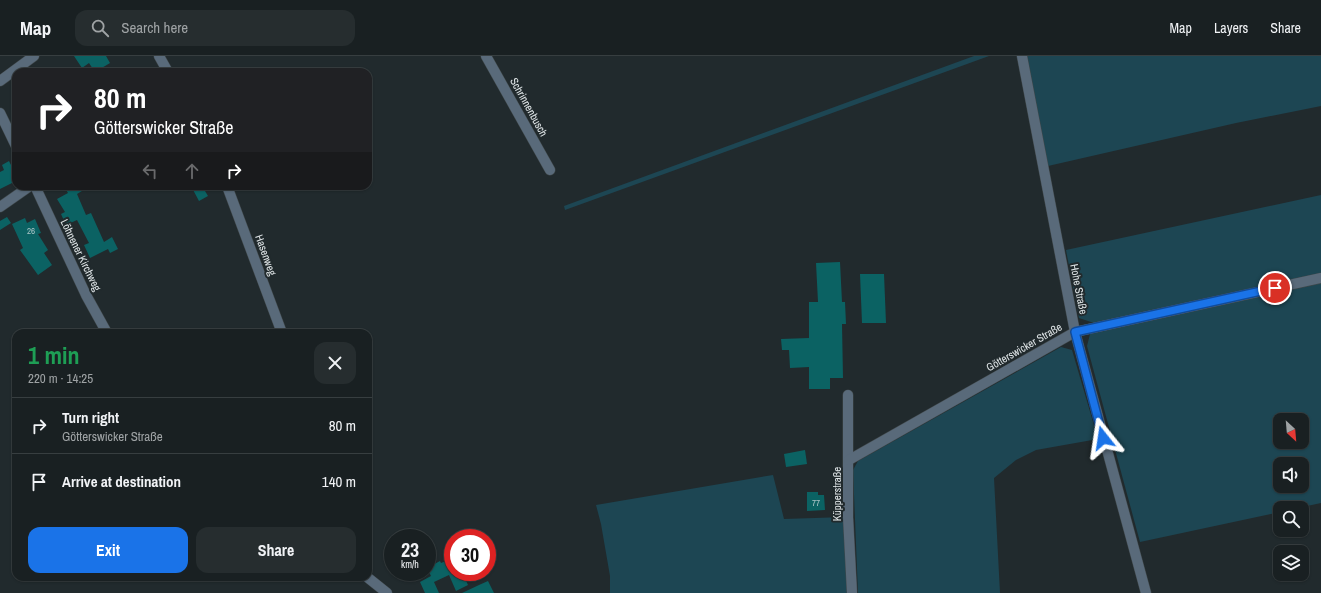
<!DOCTYPE html>
<html lang="en">
<head>
<meta charset="utf-8">
<style>
	:root { --surface:#192022; --page:#262d2f; --text:#f1f3f6; --muted:#9fa3a5; --line:#373e40; --accent:#1a73e8 }
	body { margin:0; font-family:"Archivo Narrow",sans-serif; background:var(--page); color:var(--text); height:100vh; display:flex; flex-direction:column; font-size:15px; white-space:nowrap }
	* { box-sizing:border-box; margin:0 }
	p { font-size:13px; color:var(--muted) }
	.icon { flex:none; width:22px; height:22px; fill:none; stroke:currentColor; stroke-width:2; stroke-linecap:round; stroke-linejoin:round }
	.map { position:relative; flex:1; overflow:hidden }
	.panel { position:absolute; left:12px; top:273px; width:360px; height:252px; display:flex; flex-direction:column; background:var(--surface); border-radius:12px; box-shadow:0 1px 3px #0004,0 0 0 1px var(--line) }
	.panel>* { flex:none }
	.guide { position:absolute; left:12px; top:12px; width:360px; height:122px; border-radius:12px; box-shadow:0 1px 3px #0004,0 0 0 1px var(--line); background:#202124; color:#fff; overflow:hidden }
	.needle { width:26px; rotate:154deg }
	.buttons { position:absolute; left:1273px; top:357px; display:grid; gap:8px }
	.buttons a { display:grid; place-items:center; width:36px; height:36px; border-radius:8px; background:var(--surface); box-shadow:0 1px 3px #0004,0 0 0 1px var(--line); font-size:20px }
	.speed { position:absolute; left:384px; top:473px; display:flex; gap:8px; font-size:20px; font-weight:700; text-align:center }
	.speed>* { display:grid; place-content:center; width:52px; height:52px; border-radius:50%; background:var(--surface); box-shadow:0 1px 3px #0004,0 0 0 1px var(--line); line-height:1 }
	.speed small { font-size:10px; font-weight:400 }
	.speed .limit { border:6px solid #d22; background:#fff; color:#111 }
	.pin { position:absolute; display:grid; place-items:center; width:34px; height:34px; color:#fff; margin:-17px; border:2px solid #fff; border-radius:50%; box-shadow:0 1px 4px #0007 }
	.me { position:absolute; width:44px; margin:-22px; rotate:345deg; stroke-linejoin:round; filter:drop-shadow(0 0 3px #0008) }
	.turn { display:flex; align-items:center; gap:14px; height:84px; padding:0 16px; font-size:18px }
	.turn .icon { width:52px; height:52px; stroke-width:2.5 }
	.turn b { display:block; font-size:28px; line-height:34px }
	.lanes { display:flex; align-items:center; height:38px; padding:0 16px; background:#0003; justify-content:center; gap:20px; direction:ltr }
	.lanes .off { opacity:.35 }
	.round { display:grid; place-items:center; flex:none; width:42px; height:42px; border-radius:12px; background:var(--page) }
	.overview { display:flex; align-items:center; justify-content:space-between; height:68px; padding:0 16px }
	h1 { font-size:24px; font-weight:800; line-height:30px; color:#1e9e55 }
	.primary-button { display:flex; gap:8px; margin-top:auto; padding:8px 16px }
	.primary-button a { flex:1; height:46px; border-radius:12px; background:var(--accent); color:#fff; font-size:16px; font-weight:800; line-height:46px; text-align:center }
	.primary-button a+a { background:var(--page); color:var(--text) }
	ul { padding:0; list-style:none }
	li { display:flex; align-items:center; gap:12px; height:56px; padding:0 16px; border-top:1px solid var(--line) }
	li div { flex:1 }
	li b { display:block; font-size:15px }
	li em { font-style:normal }
	header { display:flex; align-items:center; gap:24px; box-sizing:border-box; height:56px; padding:0 20px; background:var(--surface); border-bottom:1px solid var(--line) }
	header strong { font-size:19px }
	nav { display:flex; gap:22px; margin-inline-start:auto; font-size:14px }
	.search { width:280px; height:36px; background:var(--page); display:flex; align-items:center; gap:10px; box-sizing:border-box; padding:0 14px; border-radius:12px; color:var(--muted); font-size:15px }
	.map>svg:first-child { display:block }
	.green { fill:#1d4653; fill-rule:evenodd }
	.building { fill:#0b6263 }
	.lines { fill:none; stroke-linecap:round; stroke-linejoin:round }
	.minor-casing { stroke:#40484b; stroke-width:11 }
	.minor { stroke:#596a7a; stroke-width:10 }
	.route-casing { stroke:#114b97; stroke-width:10 }
	.route { stroke:#1a73e8; stroke-width:7 }
	.labels { text-anchor:middle; stroke-width:4; stroke-linejoin:round; paint-order:stroke }
	.number-label { font-size:9px; fill:#abc5c7 }
	.street-label { font-size:11px; fill:#e0e6e8; stroke:#212a2d }
</style>
</head>
<body>
<header>
<strong>Map</strong>
<div class="search"><svg class="icon" aria-label="search" viewBox="0 0 24 24"><circle cx="10" cy="10" r="6"/><path d="M15 15l6 6"/></svg>Search here</div>
<nav><a>Map</a><a>Layers</a><a>Share</a></nav>
</header>
<div class="map">
<svg width="1321" height="537" viewBox="0 0 1321 537">
	<rect width="100%" height="100%" fill="#212a2d"/>
	<!-- green -->
	<g class="green">
		<path d="M974,0h15l-424,154 -1,-4z"/>
		<path d="M1027,0h294v50l-85,17 -188,43z"/>
		<path d="M1321,139v78l-227,50 -15,-5 -13,-68z"/>
		<path d="M1321,227v220l-23,5h-18v4l-140,30 -53,-196 3,-12zM1280,364h22v22h-22zM1280,408h22v22h-22z"/>
		<path d="M1061,291l11,3 26,89 -62,11 -20,10 -22,18 6,115h-142l-5,-123 5,-9z"/>
		<path d="M773,419l11,44 61,-2 3,76h-238v-17l-9,-52 -5,-19z"/>
	</g>
	<!-- building -->
	<g class="building">
		<path d="M74,0h32l4,7 -15,9 -6,-9 -7,5z"/>
		<path d="M9,105l7,14v6l-16,8v-17l4,-2 -2,-5z"/>
		<path d="M64,130h26l-13,8 9,21 5,-2 13,29 8,-5 6,12 -8,4 -2,-4 -18,9 -6,-13 5,-2 -12,-23 -11,5 -5,-11 4,-2 -8,-13 11,-6z"/>
		<path d="M191,130h11l6,10 -9,5z"/>
		<path d="M7,161l4,6 -11,7v-9z"/>
		<path d="M25,162l2,5 8,-4 6,14 -3,1 10,16 -4,3 8,12 -14,10 -18,-25 3,-2 -11,-24z"/>
		<path d="M840,206l2,40h3l1,22h-4l1,54h-13v11h-21v-22l-19,1 -1,-18h-7l-1,-11 28,-1v-36h9l-2,-39z"/>
		<path d="M860,218h24l2,49h-24z"/>
		<path d="M805,394l2,14 -21,3 -2,-13z"/>
		<path d="M807,436h11v3h6l1,15 -18,1z"/>
		<path d="M453,502v14h9l6,13 -12,6 -7,-16 -15,7 5,11h-14l-5,-11 11,-6 -4,-8 13,-7 1,2z"/>
		<path d="M488,525l6,12h-32l17,-8z"/>
	</g>
	<g class="lines">
		<!-- minor casing -->
		<g class="minor-casing">
			<g id="minor">
				<path d="M159,0l9,16"/>
				<path d="M486,0l64,114"/>
				<path d="M1022,0l53,276 71,261"/>
				<path d="M0,25l34,-25"/>
				<path d="M0,57l16,33"/>
				<path d="M35,130l51,109 21,38"/>
				<path d="M227,130l55,147"/>
				<path d="M0,151l30,-21"/>
				<path d="M848,339v122l4,76"/>
				<path d="M849,404l226,-128 246,-54"/>
				<path d="M367,521l20,16"/>
			</g>
		</g>
		<!-- minor -->
		<use href="#minor" class="minor"/>
	</g>
	<g class="lines">
		<!-- route casing -->
		<g class="route-casing">
			<path id="route" d="M1103,382l-28,-106 200,-44"/>
		</g>
		<!-- route -->
		<use href="#route" class="route"/>
	</g>
	<g class="labels">
		<!-- number labels -->
		<g class="number-label">
			<text x="31" y="178">26</text>
			<text x="816" y="450">77</text>
		</g>
		<!-- street labels -->
		<g class="street-label">
			<text transform="translate(529 51) rotate(61)" y="4">Schrinnenbusch</text>
			<text transform="translate(81 199) rotate(64)" y="4">Löhnener Kirchweg</text>
			<text transform="translate(266 199) rotate(70)" y="4">Hasenweg</text>
			<text transform="translate(1079 233) rotate(79)" y="4">Hohe Straße</text>
			<text transform="translate(1024 291) rotate(-30)" y="4">Götterswicker Straße</text>
			<text transform="translate(837 438) rotate(-90)" y="4">Küpperstraße</text>
		</g>
	</g>
</svg>
<div class="buttons">
<a><svg class="needle" viewBox="-14 -14 28 28"><path d="M0-13l5 13h-10z" fill="#e53935"/><path d="M0 13l5-13h-10z" fill="#9fa3a5"/></svg></a>
<a><svg class="icon" aria-label="sound" viewBox="0 0 24 24"><path d="M4 9h4l5-4v14l-5-4H4zM17 9q2 3 0 6"/></svg></a>
<a><svg class="icon" aria-label="search" viewBox="0 0 24 24"><circle cx="10" cy="10" r="6"/><path d="M15 15l6 6"/></svg></a>
<a><svg class="icon" aria-label="layers" viewBox="0 0 24 24"><path d="M12 4l9 5-9 5-9-5zM3 14l9 5 9-5"/></svg></a>
</div>
<div class="speed"><div>23<small>km/h</small></div><div class="limit">30</div></div>
<div class="pin" style="left:1275px;top:232px;background:#d93025"><svg class="icon" aria-label="arrive" viewBox="0 0 24 24"><path d="M6 21V4h12l-3 4 3 4H6"/></svg></div>
<svg class="me" style="left:1103px;top:382px" viewBox="-20 -20 40 40"><path d="M0-17L14 15 0 8-14 15z" fill="#1a73e8" stroke="#fff" stroke-width="4"/></svg>
<div class="guide">
<div class="turn"><svg class="icon" aria-label="right" viewBox="0 0 24 24"><path d="M7 20v-9h11M14 6l5 5-5 5"/></svg><div><b>80 m</b>Götterswicker Straße</div></div>
<div class="lanes"><svg class="icon off" aria-label="left" viewBox="0 0 24 24"><path d="M17 20v-9H6M10 6l-5 5 5 5"/></svg><svg class="icon off" aria-label="ahead" viewBox="0 0 24 24"><path d="M12 20V5M6 11l6-6 6 6"/></svg><svg class="icon" aria-label="right" viewBox="0 0 24 24"><path d="M7 20v-9h11M14 6l5 5-5 5"/></svg></div>
</div>
<section class="panel">
<div class="overview"><div><h1>1 min</h1><p>220 m · 14:25</p></div><a class="round"><svg class="icon" aria-label="close" viewBox="0 0 24 24"><path d="M6 6l12 12M18 6L6 18"/></svg></a></div>
<ul>
<li><svg class="icon" aria-label="right" viewBox="0 0 24 24"><path d="M7 20v-9h11M14 6l5 5-5 5"/></svg><div><b>Turn right</b><p>Götterswicker Straße</p></div><em>80 m</em></li>
<li><svg class="icon" aria-label="arrive" viewBox="0 0 24 24"><path d="M6 21V4h12l-3 4 3 4H6"/></svg><div><b>Arrive at destination</b></div><em>140 m</em></li>
</ul>
<div class="primary-button"><a>Exit</a><a>Share</a></div>
</section>
</div>
</body>
</html>
